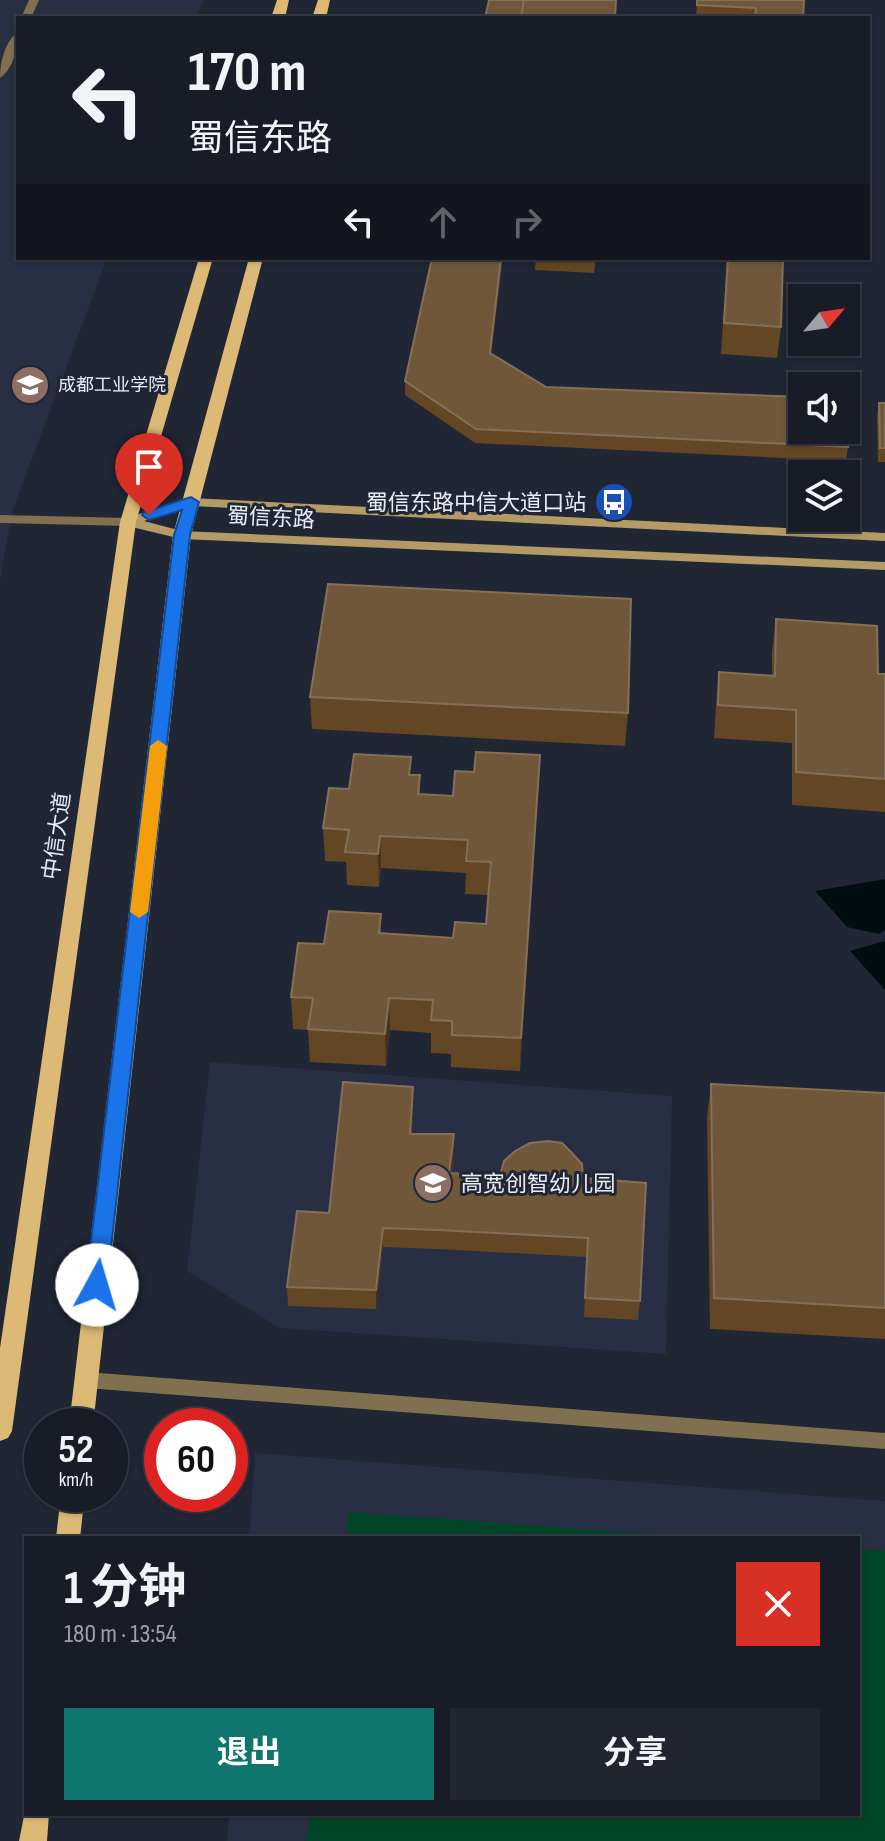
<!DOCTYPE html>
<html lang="zh">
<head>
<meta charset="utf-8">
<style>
	:root { --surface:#181c27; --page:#21252f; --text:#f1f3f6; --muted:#9fa1a7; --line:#363a44; --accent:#0f766e }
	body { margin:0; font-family:"Sofia Sans Condensed","Noto Sans SC",sans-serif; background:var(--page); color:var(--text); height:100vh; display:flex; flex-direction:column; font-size:30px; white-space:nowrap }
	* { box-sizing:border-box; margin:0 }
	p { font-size:26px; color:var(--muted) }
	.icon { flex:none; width:44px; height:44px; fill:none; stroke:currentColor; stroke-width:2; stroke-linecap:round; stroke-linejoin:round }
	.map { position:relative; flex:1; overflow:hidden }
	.side { position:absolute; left:24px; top:1536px; width:836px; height:280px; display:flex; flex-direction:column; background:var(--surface); border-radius:0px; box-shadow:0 2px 6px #0004,0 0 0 2px var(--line) }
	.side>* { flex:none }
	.hud { position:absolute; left:16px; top:16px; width:854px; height:244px; border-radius:0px; box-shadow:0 2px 6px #0004,0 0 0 2px var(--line); background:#181c27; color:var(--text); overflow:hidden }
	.needle { width:52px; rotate:61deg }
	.buttons { position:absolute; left:788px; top:284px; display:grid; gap:16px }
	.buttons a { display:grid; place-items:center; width:72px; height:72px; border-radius:0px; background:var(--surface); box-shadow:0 2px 6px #0004,0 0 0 2px var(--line); font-size:40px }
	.speed { position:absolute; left:24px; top:1408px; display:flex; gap:16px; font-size:40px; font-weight:700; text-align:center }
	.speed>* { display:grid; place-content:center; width:104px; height:104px; border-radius:50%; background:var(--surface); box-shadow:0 2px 6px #0004,0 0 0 2px var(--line); line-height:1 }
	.speed small { font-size:20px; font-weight:400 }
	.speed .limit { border:12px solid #d22; background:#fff; color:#111 }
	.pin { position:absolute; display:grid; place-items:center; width:68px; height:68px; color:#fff; margin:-82px -34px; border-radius:50% 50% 50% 0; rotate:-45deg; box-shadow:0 0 8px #0007 }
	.pin .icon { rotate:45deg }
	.me { position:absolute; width:88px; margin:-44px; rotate:6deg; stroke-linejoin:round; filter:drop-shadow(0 0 6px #0008) }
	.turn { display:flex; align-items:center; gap:28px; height:168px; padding:0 40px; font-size:36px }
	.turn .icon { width:104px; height:104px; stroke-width:2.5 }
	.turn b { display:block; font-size:56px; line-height:68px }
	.lanes { display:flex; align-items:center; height:76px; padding:0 40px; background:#0003; justify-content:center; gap:40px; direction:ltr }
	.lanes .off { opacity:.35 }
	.round { display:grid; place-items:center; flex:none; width:84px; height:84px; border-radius:0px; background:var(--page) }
	.overview { display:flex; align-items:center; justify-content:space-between; height:136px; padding:0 40px }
	h1 { font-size:48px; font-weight:700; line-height:60px }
	.button { display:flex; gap:16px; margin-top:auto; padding:16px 40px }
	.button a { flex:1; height:92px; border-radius:0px; background:var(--accent); color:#fff; font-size:32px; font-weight:700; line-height:92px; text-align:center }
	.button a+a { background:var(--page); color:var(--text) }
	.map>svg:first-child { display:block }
	.built { fill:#282f44 }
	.green { fill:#024427 }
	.water { fill:#010e11 }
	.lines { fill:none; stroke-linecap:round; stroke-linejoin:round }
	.street { fill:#807050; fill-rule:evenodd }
	.secondary { fill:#b49a65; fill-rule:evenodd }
	.primary { fill:#dcba75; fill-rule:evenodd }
	.wall { fill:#634624 }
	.shaded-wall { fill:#423121 }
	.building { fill:#71573a; stroke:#846f58; stroke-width:2 }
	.route { fill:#1a73e8; stroke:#114b97; stroke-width:2 }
	.slow { fill:#f59e0b }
	.labels { text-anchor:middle; stroke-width:6; stroke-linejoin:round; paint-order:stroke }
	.far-poi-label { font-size:18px; fill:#e8ecf6; stroke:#202634; text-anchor:start }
	.poi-label { font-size:22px; fill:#e8ecf6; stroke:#202634; text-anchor:end }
	.street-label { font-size:22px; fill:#e8ecf6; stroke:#202634 }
</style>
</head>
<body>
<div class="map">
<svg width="885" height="1841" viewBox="0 0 885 1841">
	<rect width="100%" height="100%" fill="#202634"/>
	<!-- built -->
	<g class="built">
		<path d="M0,0h203l-6,18h-179v240h89l-95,254 -12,70z"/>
		<path d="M210,1062l462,34 -6,258 -386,-26 -93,-57z"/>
		<path d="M255,1453l630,48v340h-658l2,-27h629v-276h-609z"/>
	</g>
	<!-- green -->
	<g class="green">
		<path d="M349,1512l355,26h-359z"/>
		<path d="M858,1549l27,2v290h-579l4,-27h548z"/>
	</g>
	<!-- water -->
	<g class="water">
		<path d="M885,879v51l-6,4 -32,-7 -32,-36z"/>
		<path d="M885,941v49l-35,-39z"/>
	</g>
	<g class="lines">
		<!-- street -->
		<g class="street">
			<path d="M29,0h10l-8,18h-10z"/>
			<path d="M18,32c0,16 -5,37 -18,46 0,-16 5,-37 18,-46z"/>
			<path d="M0,515l128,3 7,4 -7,4 -128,-3z"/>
			<path d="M86,1372l799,61v16l-799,-61 -7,-2 -2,-6 2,-6z"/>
		</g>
		<!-- secondary -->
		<path class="secondary" d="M191,498l694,35v8l-693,-35 -48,15 38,10 703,31v8l-703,-31 -59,-14 -2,-3 2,-3z"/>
		<!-- primary -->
		<g class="primary">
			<path d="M277,0h12l-4,18h-14z"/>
			<path d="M318,0h12l-4,18h-14z"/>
			<path d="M199,258h14l-77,264 -124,909 -4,7 -8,3v-93l120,-826z"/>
			<path d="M249,258h14l-72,277 -98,891h-24l104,-891z"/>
			<path d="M61,1494h24l-5,44h-24z"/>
			<path d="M26,1806v8h23l-2,27h-28z"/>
		</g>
	</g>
	<!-- wall -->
	<g class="wall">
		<path d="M697,0h107l-1,18h-107z"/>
		<path d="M432,258h71l-12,96 55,33 302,60 -2,14 -371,-18 -70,-48v-14z"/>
		<path d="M536,258h60l-2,15 -59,-3z"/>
		<path d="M727,258h56l-2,69 -4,31 -56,-4z"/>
		<path d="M879,403h6v59h-7l-1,-45z"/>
		<path d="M776,619l102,55h7v138l-93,-7v-62l-78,-5 2,-33 3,-33 53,4v-24z"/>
		<path d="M310,697l318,16 -3,33 -313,-17z"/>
		<path d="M411,775h9v19l33,2 85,-8 -18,283 -69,-4v-13l-20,-1v-20l-41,-3 -4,36 -76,-4 -2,-32 -15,-1 -2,-32 33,-53 57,-30v20l72,4 33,-14 2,-29 -23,-1 1,-21 -85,-5 -2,19 -32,-2 -1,-23 -21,-1 -2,-33 26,-39z"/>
		<path d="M711,1084l174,9v246l-175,-10 -3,-212z"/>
		<path d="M413,1087l-1,47 42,20 -2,20 131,4 57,123 -2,19 -54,-3 3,-60 -150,-8 -54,-2 -7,62 -88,-3 -1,-19z"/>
	</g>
	<!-- shaded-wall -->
	<g class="shaded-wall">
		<path d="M501,258h2l-14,109 1,-14z"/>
		<path d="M540,755l-2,33 -18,283 1,-33z"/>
		<path d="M380,836l1,32 -2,19 -1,-33z"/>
		<path d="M389,998l1,32 -4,36 -1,-32z"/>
		<path d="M413,1087v20l-3,47v-20z"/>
		<path d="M454,1134v20l-5,39v-20z"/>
		<path d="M383,1228v19l-7,62v-19z"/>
	</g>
	<!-- building -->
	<g class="building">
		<path d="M489,0h35l-3,18h-36z"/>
		<path d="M524,0h92l-1,18h-94z"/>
		<path d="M697,0h107l-1,18h-48l1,-10 -59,-3z"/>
		<path d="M432,258h69l-11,95 56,34 256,10v33h44v-18l2,35 -372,-18 -71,-48z"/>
		<path d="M728,258h55l-2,69 -57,-4z"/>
		<path d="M879,403h6v45h-5z"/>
		<path d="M328,584l303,15 -3,114 -318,-16z"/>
		<path d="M776,619l101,7 1,48h7v105l-89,-7v-62l-78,-5 1,-33 56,4z"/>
		<path d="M476,752l64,3 -19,283 -69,-3v-14l-21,-1 2,-20 -44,-2 -4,36 -77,-5 5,-31 -22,-1 7,-54 26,1 5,-33 52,3 -2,19 74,5 2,-16 31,2 5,-62 -25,-1 2,-21 -88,-4 -2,18 -33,-2 4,-22 -26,-2 6,-40 20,1 5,-35 57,3 -2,18h11l-2,19 35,2 2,-25 19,1z"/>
		<path d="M343,1082l70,5 -3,47h44l-5,39 51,3 4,-15 11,-10 15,-8 18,-2 14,2 10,10 10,11 1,14 63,5 -6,118 -55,-3 3,-60 -151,-8 -54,-2 -7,62 -89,-3 10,-76 32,2z"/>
		<path d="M711,1084l174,9v215l-171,-10z"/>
	</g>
	<!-- route -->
	<path class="route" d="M191,497l8,5 -9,33 -83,750 -3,7 -7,2 -8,-2 -3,-7 88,-750 8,-25 -33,10 -7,-5 2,-3z"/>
	<!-- slow -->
	<path class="slow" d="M158,740l9,6 -19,166 -9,6 -9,-6 20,-166z"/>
	<!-- icons -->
	<defs>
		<g id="university-disc" transform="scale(2)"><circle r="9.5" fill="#8d6e63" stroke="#202634"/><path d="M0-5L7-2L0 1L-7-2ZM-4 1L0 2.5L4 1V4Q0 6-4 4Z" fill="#fff"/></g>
		<g id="bus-disc" transform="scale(2)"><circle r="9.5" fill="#1a4fb4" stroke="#202634"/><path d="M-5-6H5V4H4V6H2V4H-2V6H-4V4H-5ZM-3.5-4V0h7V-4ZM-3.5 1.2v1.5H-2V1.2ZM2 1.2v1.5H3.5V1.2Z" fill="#fff"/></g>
		<g id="school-disc" transform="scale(2)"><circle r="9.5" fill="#8d6e63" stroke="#202634"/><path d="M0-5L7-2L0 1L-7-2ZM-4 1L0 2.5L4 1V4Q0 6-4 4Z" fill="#fff"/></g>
	</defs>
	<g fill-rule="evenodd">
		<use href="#university-disc" x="30" y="385"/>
		<use href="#bus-disc" x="614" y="502"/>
		<use href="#school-disc" x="433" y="1183"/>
	</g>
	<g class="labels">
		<!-- far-poi labels -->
		<g class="far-poi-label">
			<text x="58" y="391">成都工业学院</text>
		</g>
		<!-- poi labels -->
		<g class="poi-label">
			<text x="586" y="510">蜀信东路中信大道口站</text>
			<text x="461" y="1191" text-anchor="start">高宽创智幼儿园</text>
		</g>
		<!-- street labels -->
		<g class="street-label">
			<text transform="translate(271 517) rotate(3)" y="8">蜀信东路</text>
			<text transform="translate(56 836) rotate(-82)" y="8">中信大道</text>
		</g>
	</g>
</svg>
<div class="buttons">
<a><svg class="needle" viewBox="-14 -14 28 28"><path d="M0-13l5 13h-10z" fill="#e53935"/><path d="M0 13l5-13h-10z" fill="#9fa1a7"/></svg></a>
<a><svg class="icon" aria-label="sound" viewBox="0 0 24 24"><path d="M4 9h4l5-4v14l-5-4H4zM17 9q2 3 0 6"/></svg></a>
<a><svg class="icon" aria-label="layers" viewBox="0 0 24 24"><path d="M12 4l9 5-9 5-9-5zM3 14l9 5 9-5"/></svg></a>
</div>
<div class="speed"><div>52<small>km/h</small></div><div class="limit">60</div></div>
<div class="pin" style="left:149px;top:515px;background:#d93025"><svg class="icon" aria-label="arrive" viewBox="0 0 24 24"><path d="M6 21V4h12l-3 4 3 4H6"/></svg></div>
<svg class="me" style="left:97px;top:1285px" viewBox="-20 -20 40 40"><circle r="19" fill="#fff"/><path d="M0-13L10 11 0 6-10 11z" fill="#1a73e8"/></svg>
<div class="hud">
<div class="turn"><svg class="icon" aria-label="left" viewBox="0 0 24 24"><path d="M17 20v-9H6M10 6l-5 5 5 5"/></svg><div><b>170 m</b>蜀信东路</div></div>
<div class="lanes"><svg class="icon" aria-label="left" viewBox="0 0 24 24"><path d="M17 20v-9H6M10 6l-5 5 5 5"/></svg><svg class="icon off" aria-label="ahead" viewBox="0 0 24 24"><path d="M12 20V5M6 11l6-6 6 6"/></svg><svg class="icon off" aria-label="right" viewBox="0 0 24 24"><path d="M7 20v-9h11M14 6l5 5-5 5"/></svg></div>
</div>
<section class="side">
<div class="overview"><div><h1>1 分钟</h1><p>180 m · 13:54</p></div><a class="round" style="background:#d93025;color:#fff"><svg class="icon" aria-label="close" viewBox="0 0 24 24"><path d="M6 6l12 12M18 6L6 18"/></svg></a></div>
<div class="button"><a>退出</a><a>分享</a></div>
</section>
</div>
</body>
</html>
